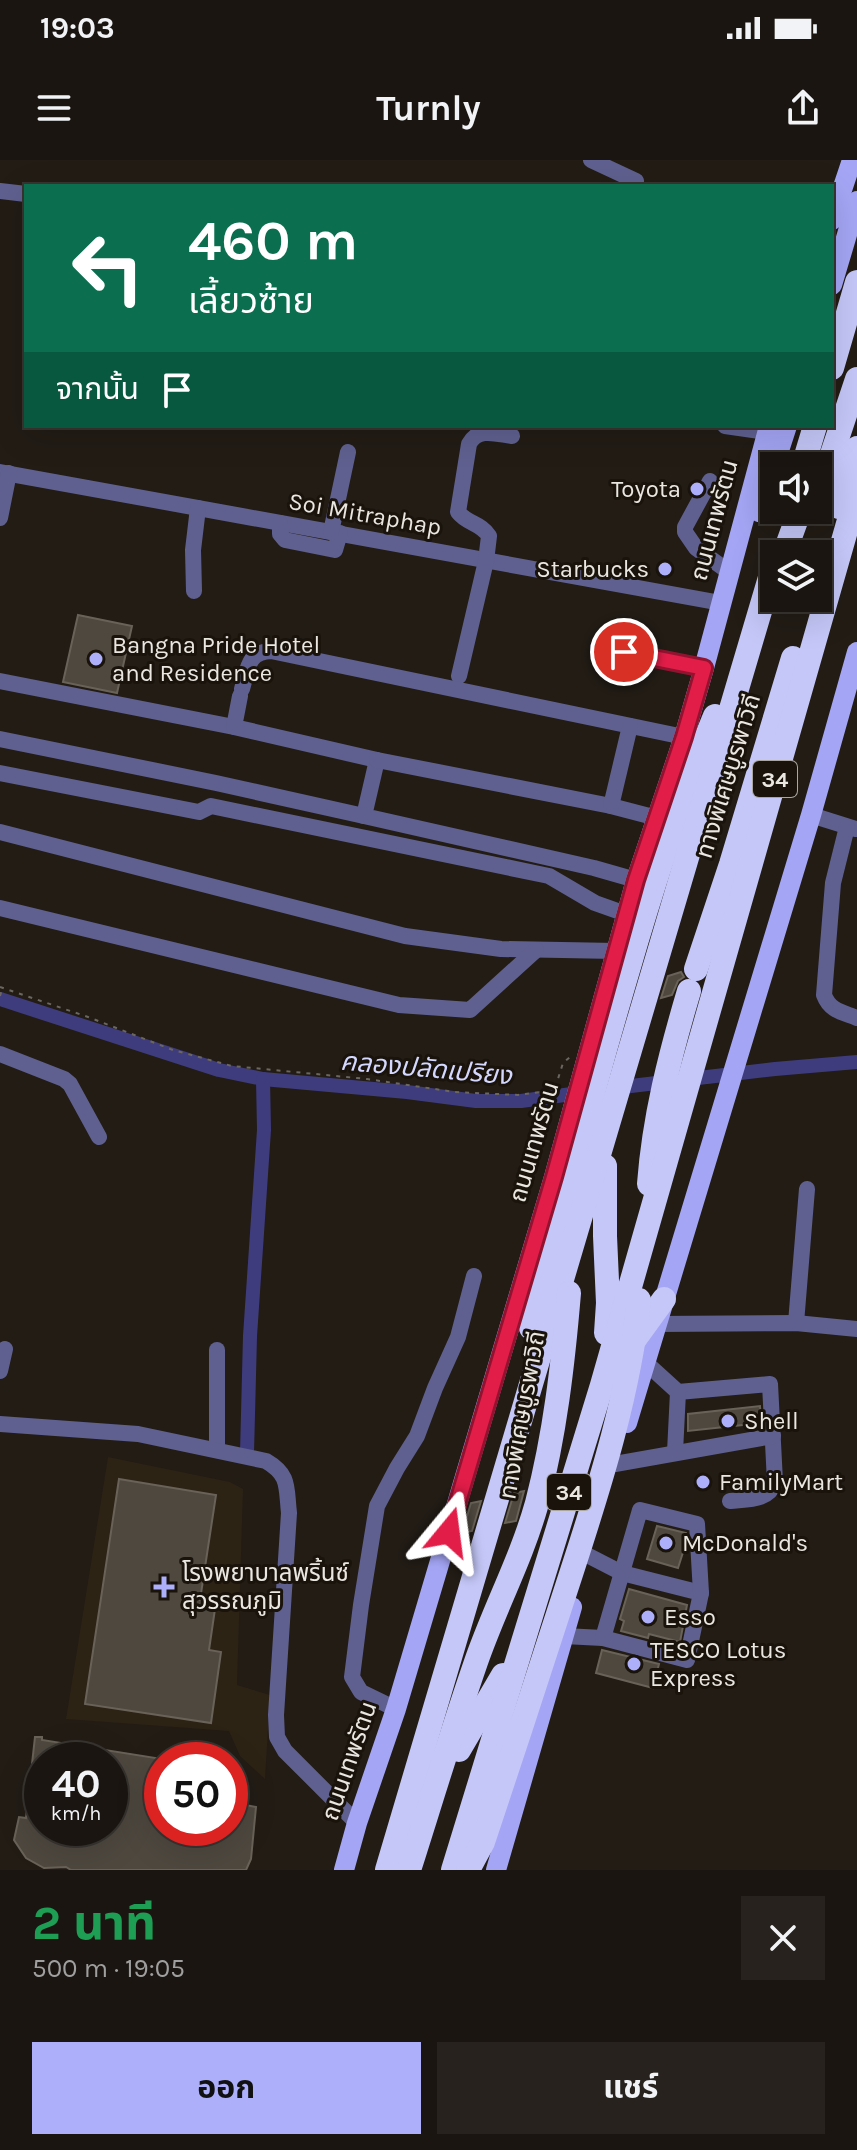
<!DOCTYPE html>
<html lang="th">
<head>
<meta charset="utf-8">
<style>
	:root { --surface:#1a1510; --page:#27221e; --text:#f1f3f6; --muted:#9f9f9f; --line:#383430; --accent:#adaffb }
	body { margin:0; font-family:Karla,"Noto Sans Thai",sans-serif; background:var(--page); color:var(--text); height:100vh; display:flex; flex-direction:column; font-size:30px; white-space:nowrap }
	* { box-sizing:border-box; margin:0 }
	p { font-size:26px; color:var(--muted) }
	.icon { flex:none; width:44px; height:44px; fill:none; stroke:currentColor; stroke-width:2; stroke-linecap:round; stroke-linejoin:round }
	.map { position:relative; height:1710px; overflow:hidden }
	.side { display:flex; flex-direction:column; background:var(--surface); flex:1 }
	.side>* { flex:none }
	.guide { position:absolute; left:24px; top:24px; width:810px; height:244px; border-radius:0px; box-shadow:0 8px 32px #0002,0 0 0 2px var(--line); background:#0b6e4f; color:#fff; overflow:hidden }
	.buttons { position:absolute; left:760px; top:292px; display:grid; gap:16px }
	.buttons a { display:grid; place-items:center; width:72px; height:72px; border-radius:0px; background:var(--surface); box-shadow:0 8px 32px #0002,0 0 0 2px var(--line); font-size:40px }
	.speed { position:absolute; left:24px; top:1582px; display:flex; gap:16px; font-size:40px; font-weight:700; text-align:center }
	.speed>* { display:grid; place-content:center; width:104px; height:104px; border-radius:50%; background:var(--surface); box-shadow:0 8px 32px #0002,0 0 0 2px var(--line); line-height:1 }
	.speed small { font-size:20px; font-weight:400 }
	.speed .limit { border:12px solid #d22; background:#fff; color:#111 }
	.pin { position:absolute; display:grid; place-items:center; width:68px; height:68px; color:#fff; margin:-34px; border:4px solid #fff; border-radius:50%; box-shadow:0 2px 8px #0007 }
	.me { position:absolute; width:88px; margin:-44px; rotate:16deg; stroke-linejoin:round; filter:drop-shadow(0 0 6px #0008) }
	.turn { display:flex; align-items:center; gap:28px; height:168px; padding:0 32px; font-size:36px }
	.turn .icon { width:104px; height:104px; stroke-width:2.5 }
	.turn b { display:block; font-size:56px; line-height:68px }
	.then { display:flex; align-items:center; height:76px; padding:0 32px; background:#0003; gap:16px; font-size:30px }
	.round { display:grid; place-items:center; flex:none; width:84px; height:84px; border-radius:0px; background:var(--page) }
	.summary { display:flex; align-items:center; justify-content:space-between; height:136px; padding:0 32px }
	h1 { font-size:48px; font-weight:700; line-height:60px; color:#1e9e55 }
	.primary-button { display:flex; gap:16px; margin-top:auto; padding:16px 32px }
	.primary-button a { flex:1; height:92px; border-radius:0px; background:var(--accent); color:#111; font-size:32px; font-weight:700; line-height:92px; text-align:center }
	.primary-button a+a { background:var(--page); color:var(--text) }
	.status { display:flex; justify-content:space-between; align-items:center; height:56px; padding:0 40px; background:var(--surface); direction:ltr }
	.status svg { height:22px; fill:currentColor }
	header { display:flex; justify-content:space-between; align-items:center; height:104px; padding:0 32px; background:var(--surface); font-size:36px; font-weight:700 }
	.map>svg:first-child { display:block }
	.built { fill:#2c2315 }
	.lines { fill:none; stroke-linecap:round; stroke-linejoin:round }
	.canal { stroke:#3f3c7d; stroke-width:14 }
	.building { fill:#4e483f; stroke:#696259; stroke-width:2; fill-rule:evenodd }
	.path { stroke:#6b665f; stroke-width:2; stroke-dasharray:4 6; stroke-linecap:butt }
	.minor { stroke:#5f608f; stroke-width:16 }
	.major { stroke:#a4a5f4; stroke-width:20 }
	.highway { stroke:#c4c7f7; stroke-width:24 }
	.route-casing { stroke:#92132f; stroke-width:20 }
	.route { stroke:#e11d48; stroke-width:14 }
	.poi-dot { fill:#adaffb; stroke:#19130c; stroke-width:3 }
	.labels { text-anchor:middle; stroke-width:6; stroke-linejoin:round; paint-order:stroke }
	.shield { fill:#19130c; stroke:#aba7a0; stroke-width:2 }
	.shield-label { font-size:22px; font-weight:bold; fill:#eae6e0 }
	.poi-label { font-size:24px; fill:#eae6e0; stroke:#19130c; text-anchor:start }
	.street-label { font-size:24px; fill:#eae6e0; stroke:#19130c }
	.water-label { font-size:26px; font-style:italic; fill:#d4d7fe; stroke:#19130c }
</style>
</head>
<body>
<div class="status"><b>19:03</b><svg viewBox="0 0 49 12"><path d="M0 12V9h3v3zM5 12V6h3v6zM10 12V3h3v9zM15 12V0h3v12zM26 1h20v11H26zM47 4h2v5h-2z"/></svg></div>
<header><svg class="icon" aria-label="menu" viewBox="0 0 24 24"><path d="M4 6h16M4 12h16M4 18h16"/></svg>Turnly<svg class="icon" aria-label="share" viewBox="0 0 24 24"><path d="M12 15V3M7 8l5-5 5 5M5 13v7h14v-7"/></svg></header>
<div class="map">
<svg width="857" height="1710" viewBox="0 0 857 1710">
	<rect width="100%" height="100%" fill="#221c15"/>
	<!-- built -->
	<path class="built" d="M108,1297l122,25 13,7 -6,196 33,10 -5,84 -25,-23 -11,-25 -163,-12z"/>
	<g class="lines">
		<!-- canal -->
		<g class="canal">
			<path d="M0,839l219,71 44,9 144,13 69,9h45l65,-9"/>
			<path d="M614,928l161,-19 82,-7"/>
			<path d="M247,1293l3,-117 14,-206 -1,-51"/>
		</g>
	</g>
	<!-- building -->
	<g class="building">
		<path d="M78,455l54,11 -15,67 -54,-11z"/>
		<path d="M681,812l3,5 -6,4 -6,14 -11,3 7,-22z"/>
		<path d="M760,1246l1,17 -73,8v-17z"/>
		<path d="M119,1319l97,16 -16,105 16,2 -7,48 12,2 -10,71 -126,-19z"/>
		<path d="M524,1331l-8,30 -11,2 9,-30z"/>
		<path d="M481,1341l-9,30 -10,2 9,-30z"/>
		<path d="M657,1366l29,7 1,7 -9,28 -31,-9z"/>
		<path d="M629,1429l58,16 -7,37 -31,-8 -1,4 -27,-7 3,-10 -4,-2z"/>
		<path d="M602,1490l57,14 -6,24 -57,-15z"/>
		<path d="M35,1577h7v3l120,19v69h68v-26l26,5 -5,52 -5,11h-175l-5,-3 -22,1 -18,-10 -12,-18 5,-23 7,1zM42,1600h68v68h-68z"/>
	</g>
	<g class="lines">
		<!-- path -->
		<g class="path">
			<path d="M0,827l88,30 85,33 59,16 135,13 88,13 63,3 30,-4 9,-9 6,-19 7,-6"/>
			<path d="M0,836l2,-7"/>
		</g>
		<!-- minor -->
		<g class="minor">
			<path d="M591,0l45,21"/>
			<path d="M0,31l26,3"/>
			<path d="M725,266l42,6"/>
			<path d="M0,312l721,131"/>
			<path d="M710,321l-25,46v5l11,16 33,24"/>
			<path d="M0,358l9,-45"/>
			<path d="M280,363v11l5,6 50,10 5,-17"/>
			<path d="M331,372l17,-80"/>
			<path d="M194,431l-1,-41 5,-42"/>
			<path d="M598,487l106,21"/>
			<path d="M459,516l27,-115 3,-25c-8,-13 -22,-12 -31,-24l11,-68c9,-17 27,-10 43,-8"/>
			<path d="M0,521l234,46"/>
			<path d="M242,529c6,-20 5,-37 29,-38l413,86"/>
			<path d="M240,536l-6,31 143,33 -13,56 230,52 42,12"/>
			<path d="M0,579l216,44 148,33"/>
			<path d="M377,600l234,46 46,12"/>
			<path d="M0,613l199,39 12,-6 338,70 46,27 31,11"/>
			<path d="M611,646l19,-80"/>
			<path d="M811,655l45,14"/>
			<path d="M847,667l-14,56 -9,112c6,16 18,17 33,23"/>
			<path d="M0,672l405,104 96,13 115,2"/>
			<path d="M0,748l399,97 71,5 66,-60"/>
			<path d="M0,894l64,25 6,5 29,53"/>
			<path d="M796,1163l11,-134"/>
			<path d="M657,1164l139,-1 61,6"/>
			<path d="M217,1190v99"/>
			<path d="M645,1202l33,30 92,-8 5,98c-6,19 -28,17 -45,19"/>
			<path d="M0,1211l5,-22"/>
			<path d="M0,1264l138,10 128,27c24,14 20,26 23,52l-13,202 1,22 8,14 72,72"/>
			<path d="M675,1292l3,-60"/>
			<path d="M615,1304l158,-28"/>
			<path d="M564,1476l39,2 84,22 14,-67 -79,-20 -35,-18"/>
			<path d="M603,1478l37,-128 57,14 4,69"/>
			<path d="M396,1549l-35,-17 -9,-15 9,-72 16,-99 20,-38 20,-32 18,-48 23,-51 16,-61"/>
		</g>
		<!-- major -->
		<g class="major">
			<path d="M832,60l20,-60"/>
			<path d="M832,125l25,-84"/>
			<path d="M759,352l28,-86"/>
			<path d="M627,1263l184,-608 46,-163"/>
			<path d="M344,1710l13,-47 39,-114 158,-532 82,-297 48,-143 20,-69 65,-242"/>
			<path d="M496,1710l76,-263"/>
		</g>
		<!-- highway -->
		<g class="highway">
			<path d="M832,208l25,-86"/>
			<path d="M803,306l12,-40"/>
			<path d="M818,336l39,-117"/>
			<path d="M839,347l18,-59"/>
			<path d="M784,394l16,-44"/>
			<path d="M696,809l35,-105 62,-206"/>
			<path d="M605,1006v70l3,67 -2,30"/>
			<path d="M649,1024c5,-67 21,-129 40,-193"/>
			<path d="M531,1168c31,-120 62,-240 97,-358 25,-86 52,-171 87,-254"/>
			<path d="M635,1179l29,-40"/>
			<path d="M459,1590l44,-75"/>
			<path d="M387,1710l387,-1306"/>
			<path d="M409,1710c22,-69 43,-139 67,-208 19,-55 45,-102 61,-159 18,-69 26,-139 32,-210"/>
			<path d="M453,1710l149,-485 255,-893"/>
			<path d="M468,1710l15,-28c30,-90 60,-181 89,-271 29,-89 57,-178 67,-271"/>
		</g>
	</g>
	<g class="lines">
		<!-- route casing -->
		<g class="route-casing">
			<path id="route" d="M449,1372l105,-355 82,-297 48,-143 20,-69 -80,-16"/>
		</g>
		<!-- route -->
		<use href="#route" class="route"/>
	</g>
	<!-- markers -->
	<g class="poi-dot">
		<circle cx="697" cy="329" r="8"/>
		<circle cx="665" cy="409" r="8"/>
		<circle cx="96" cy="499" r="8"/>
		<circle cx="728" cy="1261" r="8"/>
		<circle cx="703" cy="1322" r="8"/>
		<circle cx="666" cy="1383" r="8"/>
		<path d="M160 1415h8v8h8v8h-8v8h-8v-8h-8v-8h8z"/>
		<circle cx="648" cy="1457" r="8"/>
		<circle cx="634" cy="1504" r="8"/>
	</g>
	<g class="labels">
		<!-- shield labels -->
		<g class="shield">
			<rect x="753" y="601" width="44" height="36" rx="6"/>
			<rect x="547" y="1314" width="44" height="36" rx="6"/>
		</g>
		<g class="shield-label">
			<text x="775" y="627">34</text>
			<text x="569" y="1340">34</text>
		</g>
		<!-- poi labels -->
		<g class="poi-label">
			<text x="681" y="337" text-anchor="end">Toyota</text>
			<text x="649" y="417" text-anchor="end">Starbucks</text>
			<text x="112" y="493">Bangna Pride Hotel<tspan x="112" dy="28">and Residence</tspan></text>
			<text x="744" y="1269">Shell</text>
			<text x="719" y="1330">FamilyMart</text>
			<text x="682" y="1391">McDonald's</text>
			<text x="182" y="1421">โรงพยาบาลพริ้นซ์<tspan x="182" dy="28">สุวรรณภูมิ</tspan></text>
			<text x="664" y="1465">Esso</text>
			<text x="650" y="1498">TESCO Lotus<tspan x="650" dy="28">Express</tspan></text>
		</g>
		<!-- street labels -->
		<g class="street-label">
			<text transform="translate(365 354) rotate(10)" y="8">Soi Mitraphap</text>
			<text transform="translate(714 360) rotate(-75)" y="8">ถนนเทพรัตน</text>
			<text transform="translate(728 616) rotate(-73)" y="8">ทางพิเศษบูรพาวิถี</text>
			<text transform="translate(534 982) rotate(-74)" y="8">ถนนเทพรัตน</text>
			<text transform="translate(522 1255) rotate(-80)" y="8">ทางพิเศษบูรพาวิถี</text>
			<text transform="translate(349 1601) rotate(-71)" y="8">ถนนเทพรัตน</text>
		</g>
		<!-- water labels -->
		<g class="water-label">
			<text transform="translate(426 908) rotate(5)" y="9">คลองปลัดเปรียง</text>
		</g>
	</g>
</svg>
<div class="buttons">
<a><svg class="icon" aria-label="sound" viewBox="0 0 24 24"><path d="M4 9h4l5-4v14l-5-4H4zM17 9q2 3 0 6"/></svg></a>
<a><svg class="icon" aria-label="layers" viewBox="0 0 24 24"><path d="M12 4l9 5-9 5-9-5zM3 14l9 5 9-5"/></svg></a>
</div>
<div class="speed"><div>40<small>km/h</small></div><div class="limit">50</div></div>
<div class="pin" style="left:624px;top:492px;background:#d93025"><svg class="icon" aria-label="arrive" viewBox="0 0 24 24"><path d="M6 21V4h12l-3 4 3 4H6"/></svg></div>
<svg class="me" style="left:449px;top:1372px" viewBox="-20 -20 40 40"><path d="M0-17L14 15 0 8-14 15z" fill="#e11d48" stroke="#fff" stroke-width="4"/></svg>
<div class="guide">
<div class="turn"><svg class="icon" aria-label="left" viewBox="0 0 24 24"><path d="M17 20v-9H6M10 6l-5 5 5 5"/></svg><div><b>460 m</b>เลี้ยวซ้าย</div></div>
<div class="then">จากนั้น<svg class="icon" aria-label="arrive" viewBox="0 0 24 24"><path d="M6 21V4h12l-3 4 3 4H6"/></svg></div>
</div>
</div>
<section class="side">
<div class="summary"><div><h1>2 นาที</h1><p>500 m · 19:05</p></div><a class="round"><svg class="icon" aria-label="close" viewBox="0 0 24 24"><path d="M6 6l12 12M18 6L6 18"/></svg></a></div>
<div class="primary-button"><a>ออก</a><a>แชร์</a></div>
</section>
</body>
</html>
